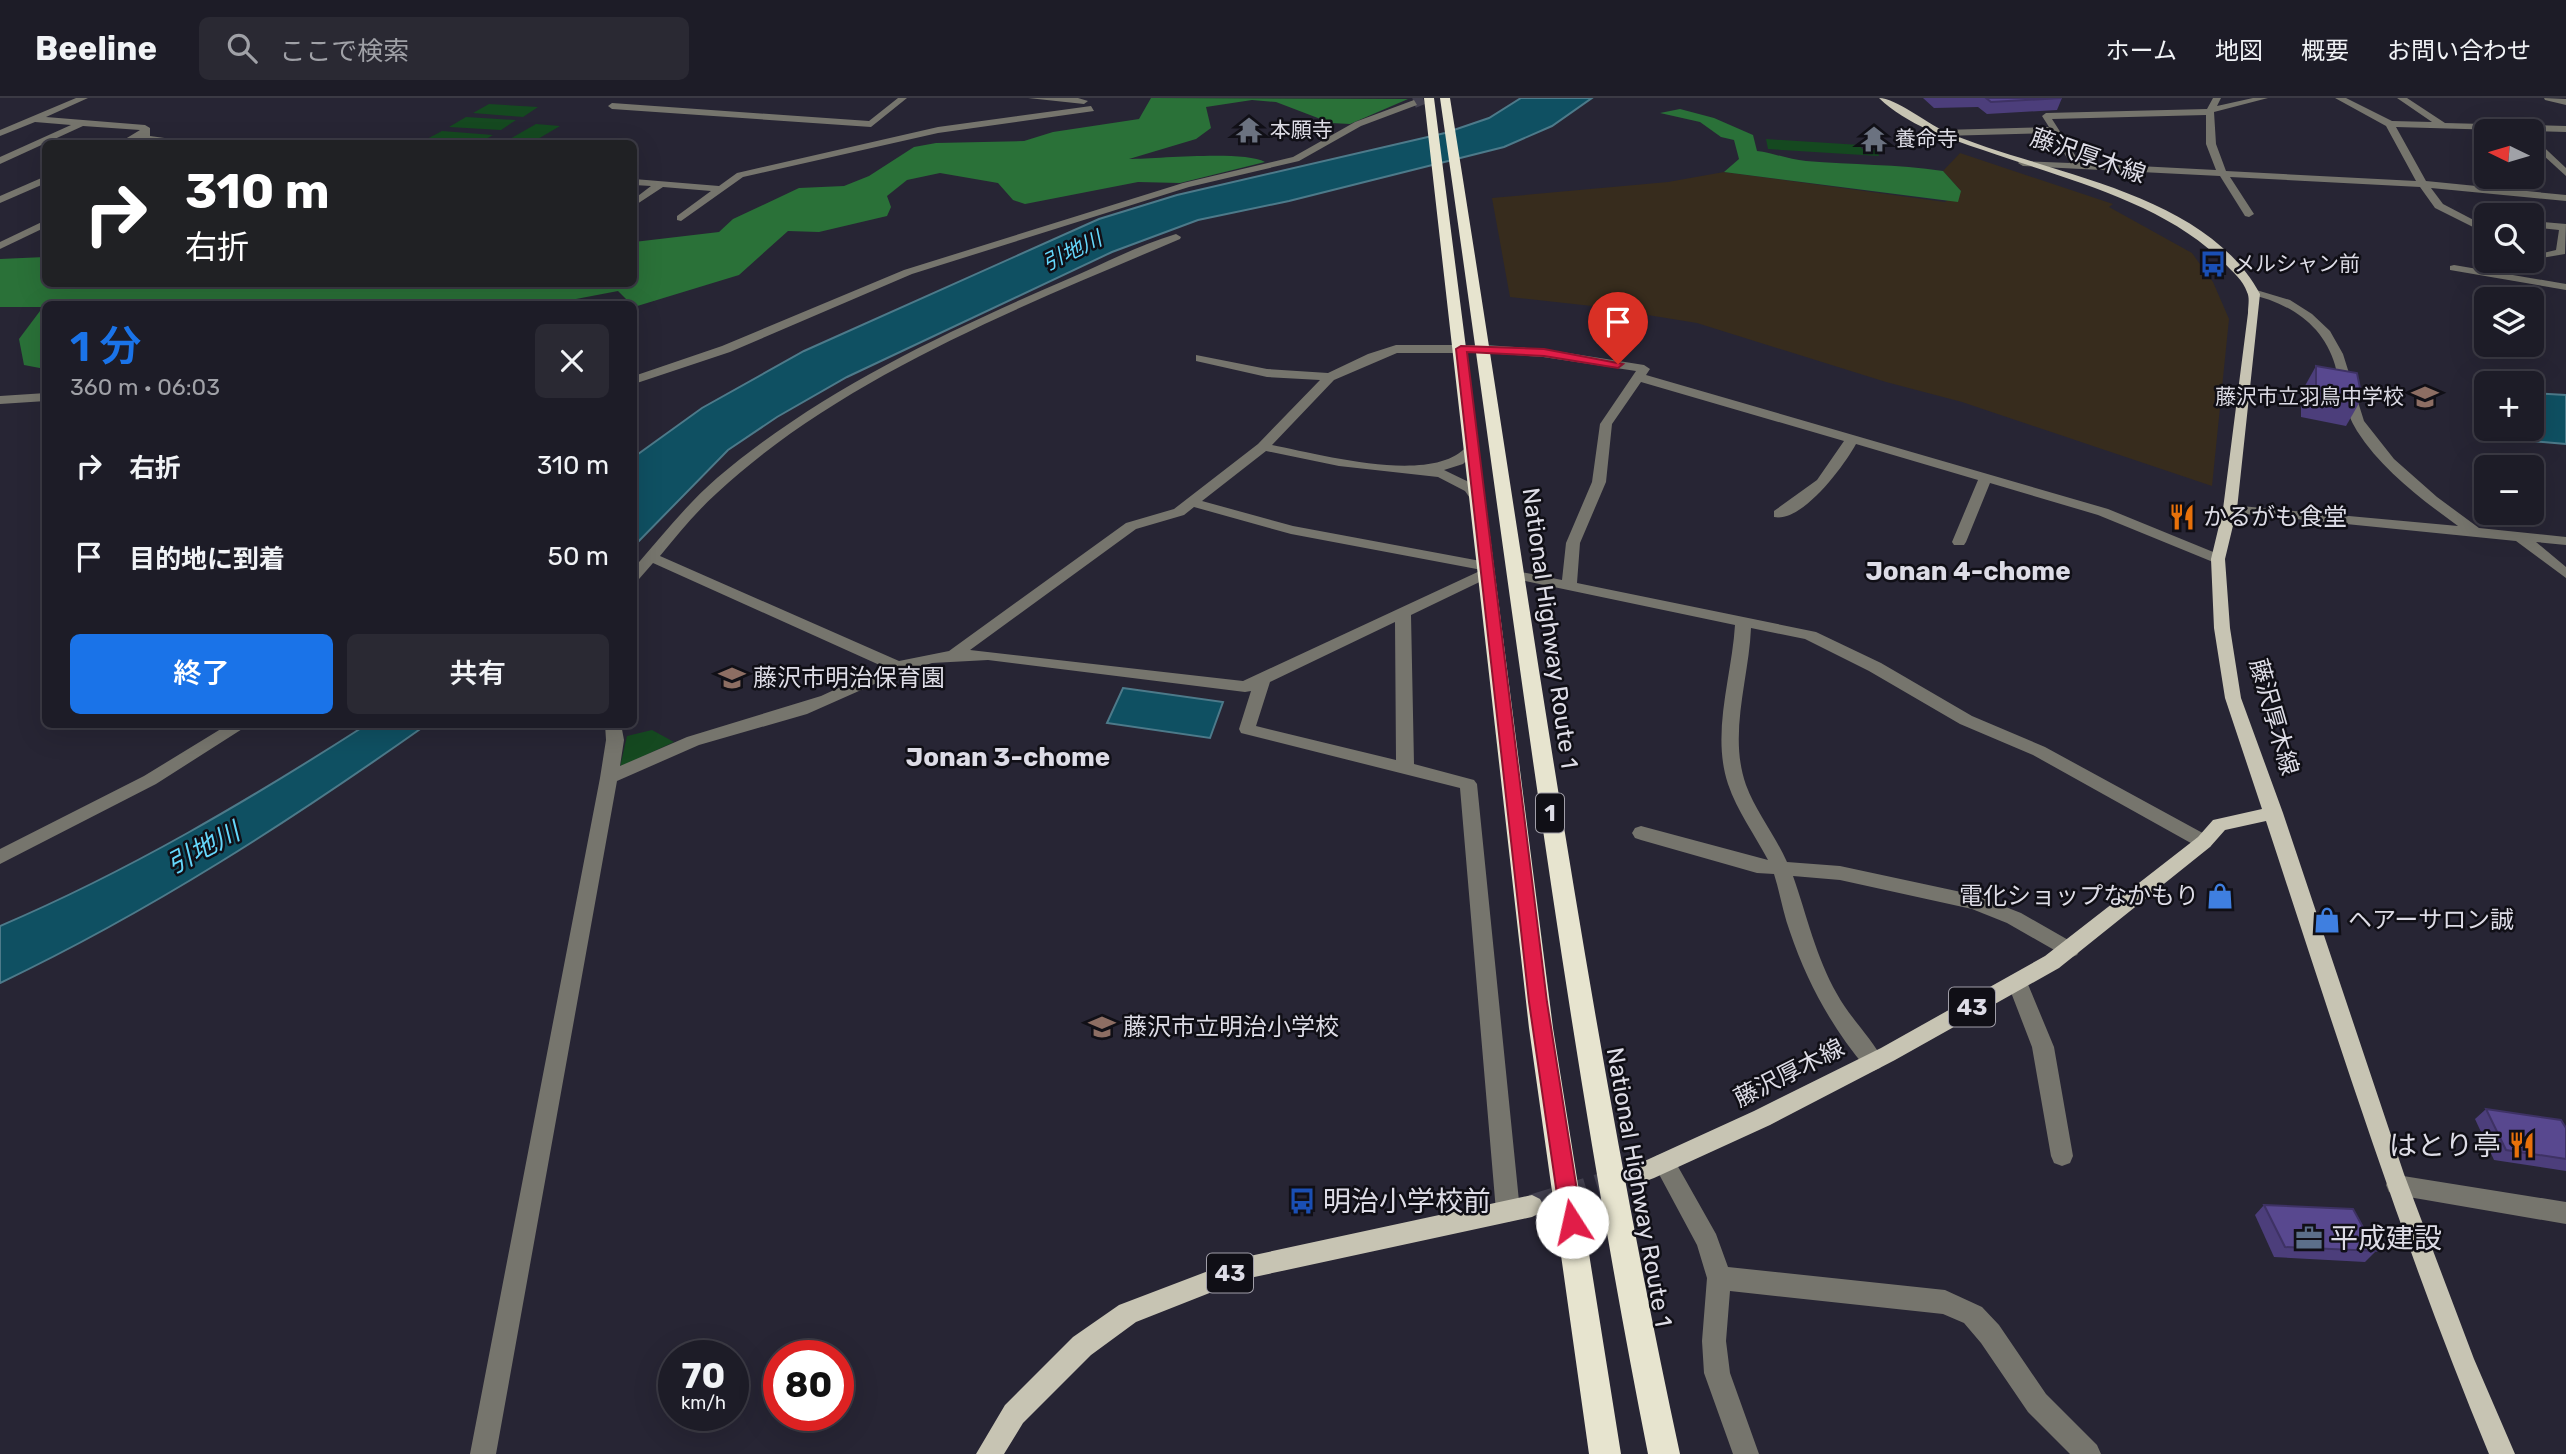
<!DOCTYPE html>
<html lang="ja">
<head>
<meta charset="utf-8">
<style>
	:root { --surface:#1d1c27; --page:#2a2933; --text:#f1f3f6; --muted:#a0a1a7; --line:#3b3a44; --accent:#1a73e8 }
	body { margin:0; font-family:Rubik,"Noto Sans JP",sans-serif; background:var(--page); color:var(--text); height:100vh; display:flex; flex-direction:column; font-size:26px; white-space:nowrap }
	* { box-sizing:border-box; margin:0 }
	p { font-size:23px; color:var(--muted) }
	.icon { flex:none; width:38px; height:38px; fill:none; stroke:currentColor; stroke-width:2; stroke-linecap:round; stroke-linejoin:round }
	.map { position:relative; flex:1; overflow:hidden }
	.panel { position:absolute; left:42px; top:203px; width:595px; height:427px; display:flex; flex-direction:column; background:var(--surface); border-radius:10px; box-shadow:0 7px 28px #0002,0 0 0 2px var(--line) }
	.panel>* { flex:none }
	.hud { position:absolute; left:42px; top:42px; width:595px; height:147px; border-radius:10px; box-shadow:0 7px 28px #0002,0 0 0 2px var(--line); background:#202124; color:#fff; overflow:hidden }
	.needle { width:46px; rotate:275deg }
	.fabs { position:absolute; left:2474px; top:21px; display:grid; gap:14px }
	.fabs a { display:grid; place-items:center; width:70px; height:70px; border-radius:10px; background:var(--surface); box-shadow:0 7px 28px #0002,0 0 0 2px var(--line); font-size:35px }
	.speed { position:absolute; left:658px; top:1242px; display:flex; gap:14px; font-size:35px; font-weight:700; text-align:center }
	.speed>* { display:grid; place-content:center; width:91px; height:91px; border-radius:50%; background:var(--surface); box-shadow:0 7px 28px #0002,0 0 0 2px var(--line); line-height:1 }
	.speed small { font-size:18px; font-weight:400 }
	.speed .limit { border:10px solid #d22; background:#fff; color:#111 }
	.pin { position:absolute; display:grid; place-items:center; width:60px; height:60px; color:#fff; margin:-72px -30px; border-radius:50% 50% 50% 0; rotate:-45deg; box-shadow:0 0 7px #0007 }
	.pin .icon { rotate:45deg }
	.me { position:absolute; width:77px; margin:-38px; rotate:350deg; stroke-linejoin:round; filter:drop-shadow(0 0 5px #0008) }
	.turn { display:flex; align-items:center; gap:24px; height:147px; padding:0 28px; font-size:32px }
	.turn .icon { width:91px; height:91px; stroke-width:2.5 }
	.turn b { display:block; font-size:49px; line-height:60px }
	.round { display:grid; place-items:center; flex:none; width:74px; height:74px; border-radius:10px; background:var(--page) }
	.head { display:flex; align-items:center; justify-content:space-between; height:119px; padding:0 28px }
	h1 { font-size:42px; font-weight:600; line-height:52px; color:var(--accent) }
	.primary-button { display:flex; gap:14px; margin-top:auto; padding:14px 28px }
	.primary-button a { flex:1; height:80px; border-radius:10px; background:var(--accent); color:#fff; font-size:28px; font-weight:600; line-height:80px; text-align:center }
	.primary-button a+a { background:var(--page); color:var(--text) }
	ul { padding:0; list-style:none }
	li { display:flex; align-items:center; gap:21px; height:91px; padding:0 28px }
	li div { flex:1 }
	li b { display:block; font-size:26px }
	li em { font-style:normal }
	header { display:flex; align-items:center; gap:42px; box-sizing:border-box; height:98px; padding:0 35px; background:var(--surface); border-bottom:2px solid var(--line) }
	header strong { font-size:33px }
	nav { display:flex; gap:38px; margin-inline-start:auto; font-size:24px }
	.search { width:490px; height:63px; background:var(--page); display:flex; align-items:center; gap:18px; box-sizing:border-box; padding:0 24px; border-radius:10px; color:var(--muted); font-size:26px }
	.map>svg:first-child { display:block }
	.industrial { fill:#372c1d }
	.green { fill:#154920 }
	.forest { fill:#2a7138 }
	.water { fill:#0f5062; stroke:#4d7a8a; stroke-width:2 }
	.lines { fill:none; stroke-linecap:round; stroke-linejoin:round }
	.minor-tunnel { stroke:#42404f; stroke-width:10; stroke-dasharray:10 5; stroke-linecap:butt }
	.major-tunnel { stroke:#42404f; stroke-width:23; stroke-dasharray:23 11; stroke-linecap:butt }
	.minor { fill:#76756d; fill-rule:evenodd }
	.major { fill:#c7c4b3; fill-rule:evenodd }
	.highway { fill:#e7e4cf; fill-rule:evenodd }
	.wall { fill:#4c3e7b }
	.building { fill:#58488f; stroke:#3e3264; stroke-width:2 }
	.route { fill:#e11d48; stroke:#92132f; stroke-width:2 }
	.labels { text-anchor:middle; stroke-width:5; stroke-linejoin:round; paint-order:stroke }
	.far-poi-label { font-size:21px; fill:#dddce6; stroke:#100f16; text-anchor:start }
	.far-water-label { font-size:21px; font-style:italic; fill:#65d7fb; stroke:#100f16 }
	.shield { fill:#100f16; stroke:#a09ea8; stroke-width:2 }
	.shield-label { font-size:23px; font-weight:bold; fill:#dddce6 }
	.street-label { font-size:24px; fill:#dddce6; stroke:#100f16 }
	.poi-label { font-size:24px; fill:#dddce6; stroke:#100f16; text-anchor:start }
	.neighbourhood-label { font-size:26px; font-weight:bold; fill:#dddce6; stroke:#100f16 }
	.water-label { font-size:26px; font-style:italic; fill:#65d7fb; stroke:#100f16 }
	.near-poi-label { font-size:28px; fill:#dddce6; stroke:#100f16; text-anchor:start }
</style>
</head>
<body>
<header>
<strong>Beeline</strong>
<div class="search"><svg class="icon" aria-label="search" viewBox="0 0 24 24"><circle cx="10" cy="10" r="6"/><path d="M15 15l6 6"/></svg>ここで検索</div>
<nav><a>ホーム</a><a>地図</a><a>概要</a><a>お問い合わせ</a></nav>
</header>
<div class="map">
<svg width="2566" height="1356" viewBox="0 0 2566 1356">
	<rect width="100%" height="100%" fill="#272534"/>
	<!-- industrial -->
	<path class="industrial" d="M1960,55l153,51 -4,3 83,46 21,29 16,37 -17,167 -250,-84 -76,-20 -189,-59 -105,-17 -82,-9 -18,-99 176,-16 56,-10 221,30 16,-11 -18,-20z"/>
	<!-- green -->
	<g class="green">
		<path d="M489,6l49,3 -15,10 -50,-4z"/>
		<path d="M466,19l50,3 -15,10 -52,-3z"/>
		<path d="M536,26l24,2 -29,17h-28z"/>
		<path d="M442,33l51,4 -14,8 -54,-3z"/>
		<path d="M1766,41l94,6 2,4 15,1 2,6 -111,-7z"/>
		<path d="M652,632l22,12 -54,25 7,-31z"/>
	</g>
	<!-- forest -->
	<g class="forest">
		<path d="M1151,0l257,1 -58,25 -19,-1 -55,-21 -24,-2 -46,7 5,21 -15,11 -67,20c28,0 114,-9 136,3l-85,21 -42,-1 -113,22 -12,-4 -15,-17 -58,-10 -33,7 -20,16 4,11 -4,9 -68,16 -31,-1 -49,44 -105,32 -16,-16 -42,8v5h-530l-1,65 -21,-4 -5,-26 24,-32h-43v-48l45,-2 1,27h588v-42l85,-10 14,-13 66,-31 45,-2 25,-10 45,-29 22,-4 88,-2 29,-9 86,-13z"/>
		<path d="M1680,11l34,9 39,17 4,16c17,2 33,9 49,10 46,4 91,3 137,10l18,20 -3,11 -234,-30 15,-13 -5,-19 -13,-3 -21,-15 -40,-9z"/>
	</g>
	<!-- water -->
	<g class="water">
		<path d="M1521,0h71l-40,28 -48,21 -215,54 -91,19 -86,32 -265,125 -70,40 -49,33 -94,96v-89l68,-49 102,-57 295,-132 78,-24 268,-62 44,-15z"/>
		<path d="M2532,295l34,2v49l-34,-3 -11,-12h11z"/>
		<path d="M1123,590l100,14 -13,36 -103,-15z"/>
		<path d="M366,627h60c-136,96 -275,186 -426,258v-57c129,-55 249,-126 366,-201z"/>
	</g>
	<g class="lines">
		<!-- minor-tunnel -->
		<path class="minor-tunnel" d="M1414,5l13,-5"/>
		<!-- major-tunnel -->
		<path class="major-tunnel" d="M1532,1108l114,-35"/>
		<!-- minor -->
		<g class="minor">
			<path d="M76,0h12l-42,19 99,8 5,3v8l58,8h-36l-32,-6 -11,6h-12l23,-14 -57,-4 -83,38v-7l71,-32 -36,-3 -35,14v-6z"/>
			<path d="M898,0h9l-36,29 -259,-18 -4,-3 4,-3 257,18z"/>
			<path d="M1028,0h50l10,3 -4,3z"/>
			<path d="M2213,0h8l-4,8 36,-8h15l-54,14 2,32 10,27 190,10 -30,-55 -51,-28h11l46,23 40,1 -35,-24h10l38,25 121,3v6l-170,-5 30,54 140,14v6l-135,-13 12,16 44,23v7l-52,-26 -15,-21 -190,-10 24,37 -5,3 -4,-1 -25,-40 -197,-10 -5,-3 2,-2 50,2 -18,-30 -110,3 -5,-3 5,-3 107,-3 -7,-11 4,-3 161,-4zM2206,17v29l10,26 -136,-7 -28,-44z"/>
			<path d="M2544,0l22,1v6l-21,-5z"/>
			<path d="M1414,2l3,5 -56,21 -62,35 -110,26 -277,87 -182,78 -96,32v-8l88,-30 182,-76 279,-87 110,-26 62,-35z"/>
			<path d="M1091,8l3,5 -156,22 -195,44 -62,44 -4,-1v-4l34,-25 -48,-4 -29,19v-7l17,-13 -17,-1v-6l85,7 18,-13 201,-46z"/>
			<path d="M2532,38l34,32v8l-34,-31z"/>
			<path d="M46,78v7l-46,20v-7z"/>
			<path d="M46,122v7l-46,22v-7z"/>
			<path d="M2532,123l34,3 -1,30 -30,5v-4l21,-5 3,-20 -27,-3z"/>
			<path d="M1176,136l5,3 -1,2c-155,66 -339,138 -463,254 -21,19 -39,41 -57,63l239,105 50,-10 177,-128 48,-14 84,-65 62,-64 -53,-3 -71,-16v-6l71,14 61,4 40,-19 28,-9h89l58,4 101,16 6,4 -4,6 462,134 115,47v6h-10l-115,-47 -108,-32 -24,59 -2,3h-10l-2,-3 26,-62 -122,-36c-12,22 -54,79 -82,73v-6l43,-31 27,-39 -203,-59 -29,42 -6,58 -26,61 -3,40 239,49 65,31 91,53 73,31 165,90 3,5 -3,5h-12l-165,-92 -73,-31 -91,-53 -64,-32 -54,-11c-2,51 -23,106 -5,157 10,27 29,50 41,77l53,4 135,29 46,18 56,32 3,5 -3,5 -7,3 -7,-3 -56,-32 -35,-14 -132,-29 -47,-4c14,40 23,81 44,118 13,24 35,44 47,68l-4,6 -7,3 -7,-3c-34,-40 -59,-86 -76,-136 -7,-19 -10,-39 -16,-58l-17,-1 -116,-33 -6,-2 -3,-5 3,-5 6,-2 127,34c-13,-25 -31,-49 -40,-76 -17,-51 4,-108 7,-159l-219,-46 -7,-4 7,-4 46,9 4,-37 26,-61 8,-58 36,-53 -93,-14 -58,-4h-88l-63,27 -62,65c47,9 161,41 195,1h10l2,3 -16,15 -19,6 31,15 11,16 -2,3h-10l-9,-13 -27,-14 -99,-11 -73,-15 -64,50 91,25 193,36 7,4 -3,3 4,4 -2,3 -81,39 3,149 60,16 3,4 43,427 -4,8 -8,3 -8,-3 -4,-8 -36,-423 -219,-55 -2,-4 12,-38 -6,1 -257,-32 -56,3 -37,12 -88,39 -108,31 -82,36 -121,673h-26l130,-676 6,-38 -1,-16h16l3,16 -4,26 67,-29 134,-41 63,-29 -231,-104 -14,16 -5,1v-12c27,-31 52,-63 83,-90 102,-87 228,-146 351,-199 35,-15 71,-34 108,-45zM1194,409l97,27 191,36 -239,111 -273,-31 166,-121 48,-14zM1395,524l1,138 -140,-34 14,-44z"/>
			<path d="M2454,167l112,19v6l-116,-20v-4z"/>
			<path d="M2253,191l37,11 22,14 18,17 13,23 21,67 30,38 43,38 42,31 87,9v8l-30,-3 30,25v11l-50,-37 -291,-29v-6l5,-1 228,21c-37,-27 -76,-56 -101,-95 -13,-21 -16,-43 -22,-66 -12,-41 -46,-62 -86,-71l-2,-2z"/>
			<path d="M46,295v8l-46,3v-8z"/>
			<path d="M229,626h21l-94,60 -156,80v-15l144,-73z"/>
			<path d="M2017,876l7,2 3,6 27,65 19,109 -3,7 -8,3 -8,-3 -3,-7 -19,-109 -25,-65 3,-6z"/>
			<path d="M1664,1055l8,3 44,78 12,33 217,23 37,17 17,18 47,69 51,51 4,9h-31l-42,-42 -47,-69 -17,-20 -21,-9 -213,-23 -4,50 4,32 29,81h-26l-29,-81 -2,-32 5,-63 -10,-33 -44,-82 3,-7z"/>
			<path d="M2397,1077l169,27v22l-169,-29 -8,-3 -3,-7 3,-7z"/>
		</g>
		<!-- major -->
		<g class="major">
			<path d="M1879,0c16,0 48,25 65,33 99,43 260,59 316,163l-23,215 -12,50 5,69 11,70 42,115 121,361 70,185 41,95h-26c-86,-207 -153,-420 -223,-633l-41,9 -15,17 -151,121 -164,92 -125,65 -116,53 -8,3 -8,-3 -3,-7 3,-7 116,-53 127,-63 164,-92 153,-119 15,-17 49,-11 -37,-111 -11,-70 -3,-69 12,-50 25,-196c0,-7 2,-15 -1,-21 -4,-12 -14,-20 -23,-29 -59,-61 -162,-85 -241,-113 -36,-12 -76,-25 -104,-52z"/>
			<path d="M1532,1097l8,4 4,7 -4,7 -8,4 -287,62 -109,43 -45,33 -68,68 -19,31h-28l29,-49 68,-68 46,-32 126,-48z"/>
		</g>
		<!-- highway -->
		<g class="highway">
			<path d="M1424,0h10l119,930 68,426h-32l-60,-426z"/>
			<path d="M1440,0h10c73,453 133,907 230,1356h-32c-89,-449 -142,-903 -208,-1356z"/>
		</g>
	</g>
	<!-- wall -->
	<g class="wall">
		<path d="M1923,0h139l-5,12 -70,4 -9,-7 -44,1z"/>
		<path d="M2316,268l46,32 -16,28 -45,-9v-24z"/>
		<path d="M2486,1011l80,19v43l-72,-11 -19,-41z"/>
		<path d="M2264,1107l112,46 -11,11 -91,-5 -19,-42z"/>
	</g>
	<!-- building -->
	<g class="building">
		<path d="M1986,0h76l-71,4z"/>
		<path d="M2316,268l41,7 5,25 -46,-8z"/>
		<path d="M2486,1011l75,11 5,8v31l-60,-9z"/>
		<path d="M2264,1107l89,4 23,42 -91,-4z"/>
	</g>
	<!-- route -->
	<path class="route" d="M1461,248l83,3 79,15 -5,4 -74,-12 -77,-4 80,650 35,220 -3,7 -7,3 -8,-3 -3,-7 -32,-220 -73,-653z"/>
	<!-- icons -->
	<defs>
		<g id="temple-bare" transform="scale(2.1)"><path d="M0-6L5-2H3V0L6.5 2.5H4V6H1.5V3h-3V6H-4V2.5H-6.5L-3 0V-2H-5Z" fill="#6b7280" stroke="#100f16" stroke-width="2.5" paint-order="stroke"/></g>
		<g id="bus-bare" transform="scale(2.1)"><path d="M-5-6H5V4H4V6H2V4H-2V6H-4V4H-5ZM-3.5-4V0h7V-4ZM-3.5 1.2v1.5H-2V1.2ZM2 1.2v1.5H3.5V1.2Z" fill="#1a4fb4" stroke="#100f16" stroke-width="2.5" paint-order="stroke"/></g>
		<g id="school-bare" transform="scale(2.1)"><path d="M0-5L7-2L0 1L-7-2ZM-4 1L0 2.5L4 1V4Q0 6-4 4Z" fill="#8d6e63" stroke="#100f16" stroke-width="2.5" paint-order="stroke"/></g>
		<g id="restaurant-bare" transform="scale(2.1)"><path d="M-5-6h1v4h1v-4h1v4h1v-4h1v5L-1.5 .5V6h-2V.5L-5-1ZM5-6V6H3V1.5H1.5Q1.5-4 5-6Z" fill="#e8710a" stroke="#100f16" stroke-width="2.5" paint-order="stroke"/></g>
		<g id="shop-bare" transform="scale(2.1)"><path d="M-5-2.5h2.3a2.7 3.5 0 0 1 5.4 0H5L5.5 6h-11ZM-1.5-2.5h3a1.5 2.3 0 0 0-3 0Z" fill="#3f7fe0" stroke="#100f16" stroke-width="2.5" paint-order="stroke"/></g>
		<g id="office-bare" transform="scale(2.1)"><path d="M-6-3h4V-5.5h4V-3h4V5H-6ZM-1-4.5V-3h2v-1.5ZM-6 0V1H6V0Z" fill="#5c6f8a" stroke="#100f16" stroke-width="2.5" paint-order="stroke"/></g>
	</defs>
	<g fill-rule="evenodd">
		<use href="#temple-bare" x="1249" y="32"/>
		<use href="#temple-bare" x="1874" y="41"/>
		<use href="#bus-bare" x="2213" y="166"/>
		<use href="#school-bare" x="2425" y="299"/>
		<use href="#restaurant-bare" x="2182" y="419"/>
		<use href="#school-bare" x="732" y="580"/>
		<use href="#shop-bare" x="2220" y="798"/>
		<use href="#shop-bare" x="2327" y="822"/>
		<use href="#school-bare" x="1102" y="929"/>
		<use href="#restaurant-bare" x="2522" y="1047"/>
		<use href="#bus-bare" x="1302" y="1103"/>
		<use href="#office-bare" x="2309" y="1140"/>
	</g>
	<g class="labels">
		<!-- far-poi labels -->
		<g class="far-poi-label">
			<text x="1270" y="39">本願寺</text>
			<text x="1895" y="48">養命寺</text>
			<text x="2234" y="173">メルシャン前</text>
			<text x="2404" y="306" text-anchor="end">藤沢市立羽鳥中学校</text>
		</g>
		<!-- far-water labels -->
		<g class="far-water-label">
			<text transform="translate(1072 153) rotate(-26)" y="7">引地川</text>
		</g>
		<!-- shield labels -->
		<g class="shield">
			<rect x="1536" y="695.5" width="28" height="39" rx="5"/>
			<rect x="1949" y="889.5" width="46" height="39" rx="5"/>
			<rect x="1207" y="1155.5" width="46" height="39" rx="5"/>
		</g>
		<g class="shield-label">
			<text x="1550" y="723">1</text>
			<text x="1972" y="917">43</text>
			<text x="1230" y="1183">43</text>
		</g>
		<!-- street labels -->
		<g class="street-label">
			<text transform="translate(2088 58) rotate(19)" y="8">藤沢厚木線</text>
			<text transform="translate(1550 530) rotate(82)" y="8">National Highway Route 1</text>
			<text transform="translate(2274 619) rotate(74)" y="8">藤沢厚木線</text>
			<text transform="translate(1789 975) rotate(-27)" y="8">藤沢厚木線</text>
			<text transform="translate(1639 1089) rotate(80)" y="8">National Highway Route 1</text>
		</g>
		<!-- poi labels -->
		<g class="poi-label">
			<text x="2203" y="427">かるがも食堂</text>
			<text x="753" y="588">藤沢市明治保育園</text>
			<text x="2199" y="806" text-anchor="end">電化ショップなかもり</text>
			<text x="2348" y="830">ヘアーサロン誠</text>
			<text x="1123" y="937">藤沢市立明治小学校</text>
		</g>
		<!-- neighbourhood labels -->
		<g class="neighbourhood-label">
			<text x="1968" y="482">Jonan 4-chome</text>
			<text x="1008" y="668">Jonan 3-chome</text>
		</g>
		<!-- water labels -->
		<g class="water-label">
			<text transform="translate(203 750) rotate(-28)" y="9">引地川</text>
		</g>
		<!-- near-poi labels -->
		<g class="near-poi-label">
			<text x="2501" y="1057" text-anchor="end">はとり亭</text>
			<text x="1323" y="1113">明治小学校前</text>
			<text x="2330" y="1150">平成建設</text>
		</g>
	</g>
</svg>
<div class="fabs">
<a><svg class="needle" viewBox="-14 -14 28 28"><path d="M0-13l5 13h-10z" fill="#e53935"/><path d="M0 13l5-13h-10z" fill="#a0a1a7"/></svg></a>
<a><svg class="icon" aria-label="search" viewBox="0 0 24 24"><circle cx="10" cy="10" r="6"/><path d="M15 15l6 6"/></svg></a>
<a><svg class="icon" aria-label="layers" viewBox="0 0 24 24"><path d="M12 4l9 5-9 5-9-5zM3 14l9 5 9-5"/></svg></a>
<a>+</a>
<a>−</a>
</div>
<div class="speed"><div>70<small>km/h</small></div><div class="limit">80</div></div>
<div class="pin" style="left:1618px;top:266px;background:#d93025"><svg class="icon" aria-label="arrive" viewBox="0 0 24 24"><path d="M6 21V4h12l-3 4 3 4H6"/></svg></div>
<svg class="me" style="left:1572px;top:1124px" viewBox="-20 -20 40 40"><circle r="19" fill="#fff"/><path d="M0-13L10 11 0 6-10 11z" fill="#e11d48"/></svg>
<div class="hud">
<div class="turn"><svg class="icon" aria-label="right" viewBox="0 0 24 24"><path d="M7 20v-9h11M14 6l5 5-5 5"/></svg><div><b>310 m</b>右折</div></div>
</div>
<section class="panel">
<div class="head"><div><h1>1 分</h1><p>360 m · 06:03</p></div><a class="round"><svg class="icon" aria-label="close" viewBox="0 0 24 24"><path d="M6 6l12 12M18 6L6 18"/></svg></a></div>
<ul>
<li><svg class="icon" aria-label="right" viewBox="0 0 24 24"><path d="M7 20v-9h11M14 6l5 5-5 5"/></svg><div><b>右折</b></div><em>310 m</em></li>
<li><svg class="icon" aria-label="arrive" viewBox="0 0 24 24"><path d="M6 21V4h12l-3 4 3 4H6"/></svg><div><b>目的地に到着</b></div><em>50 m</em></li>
</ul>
<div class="primary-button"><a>終了</a><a>共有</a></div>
</section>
</div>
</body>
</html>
